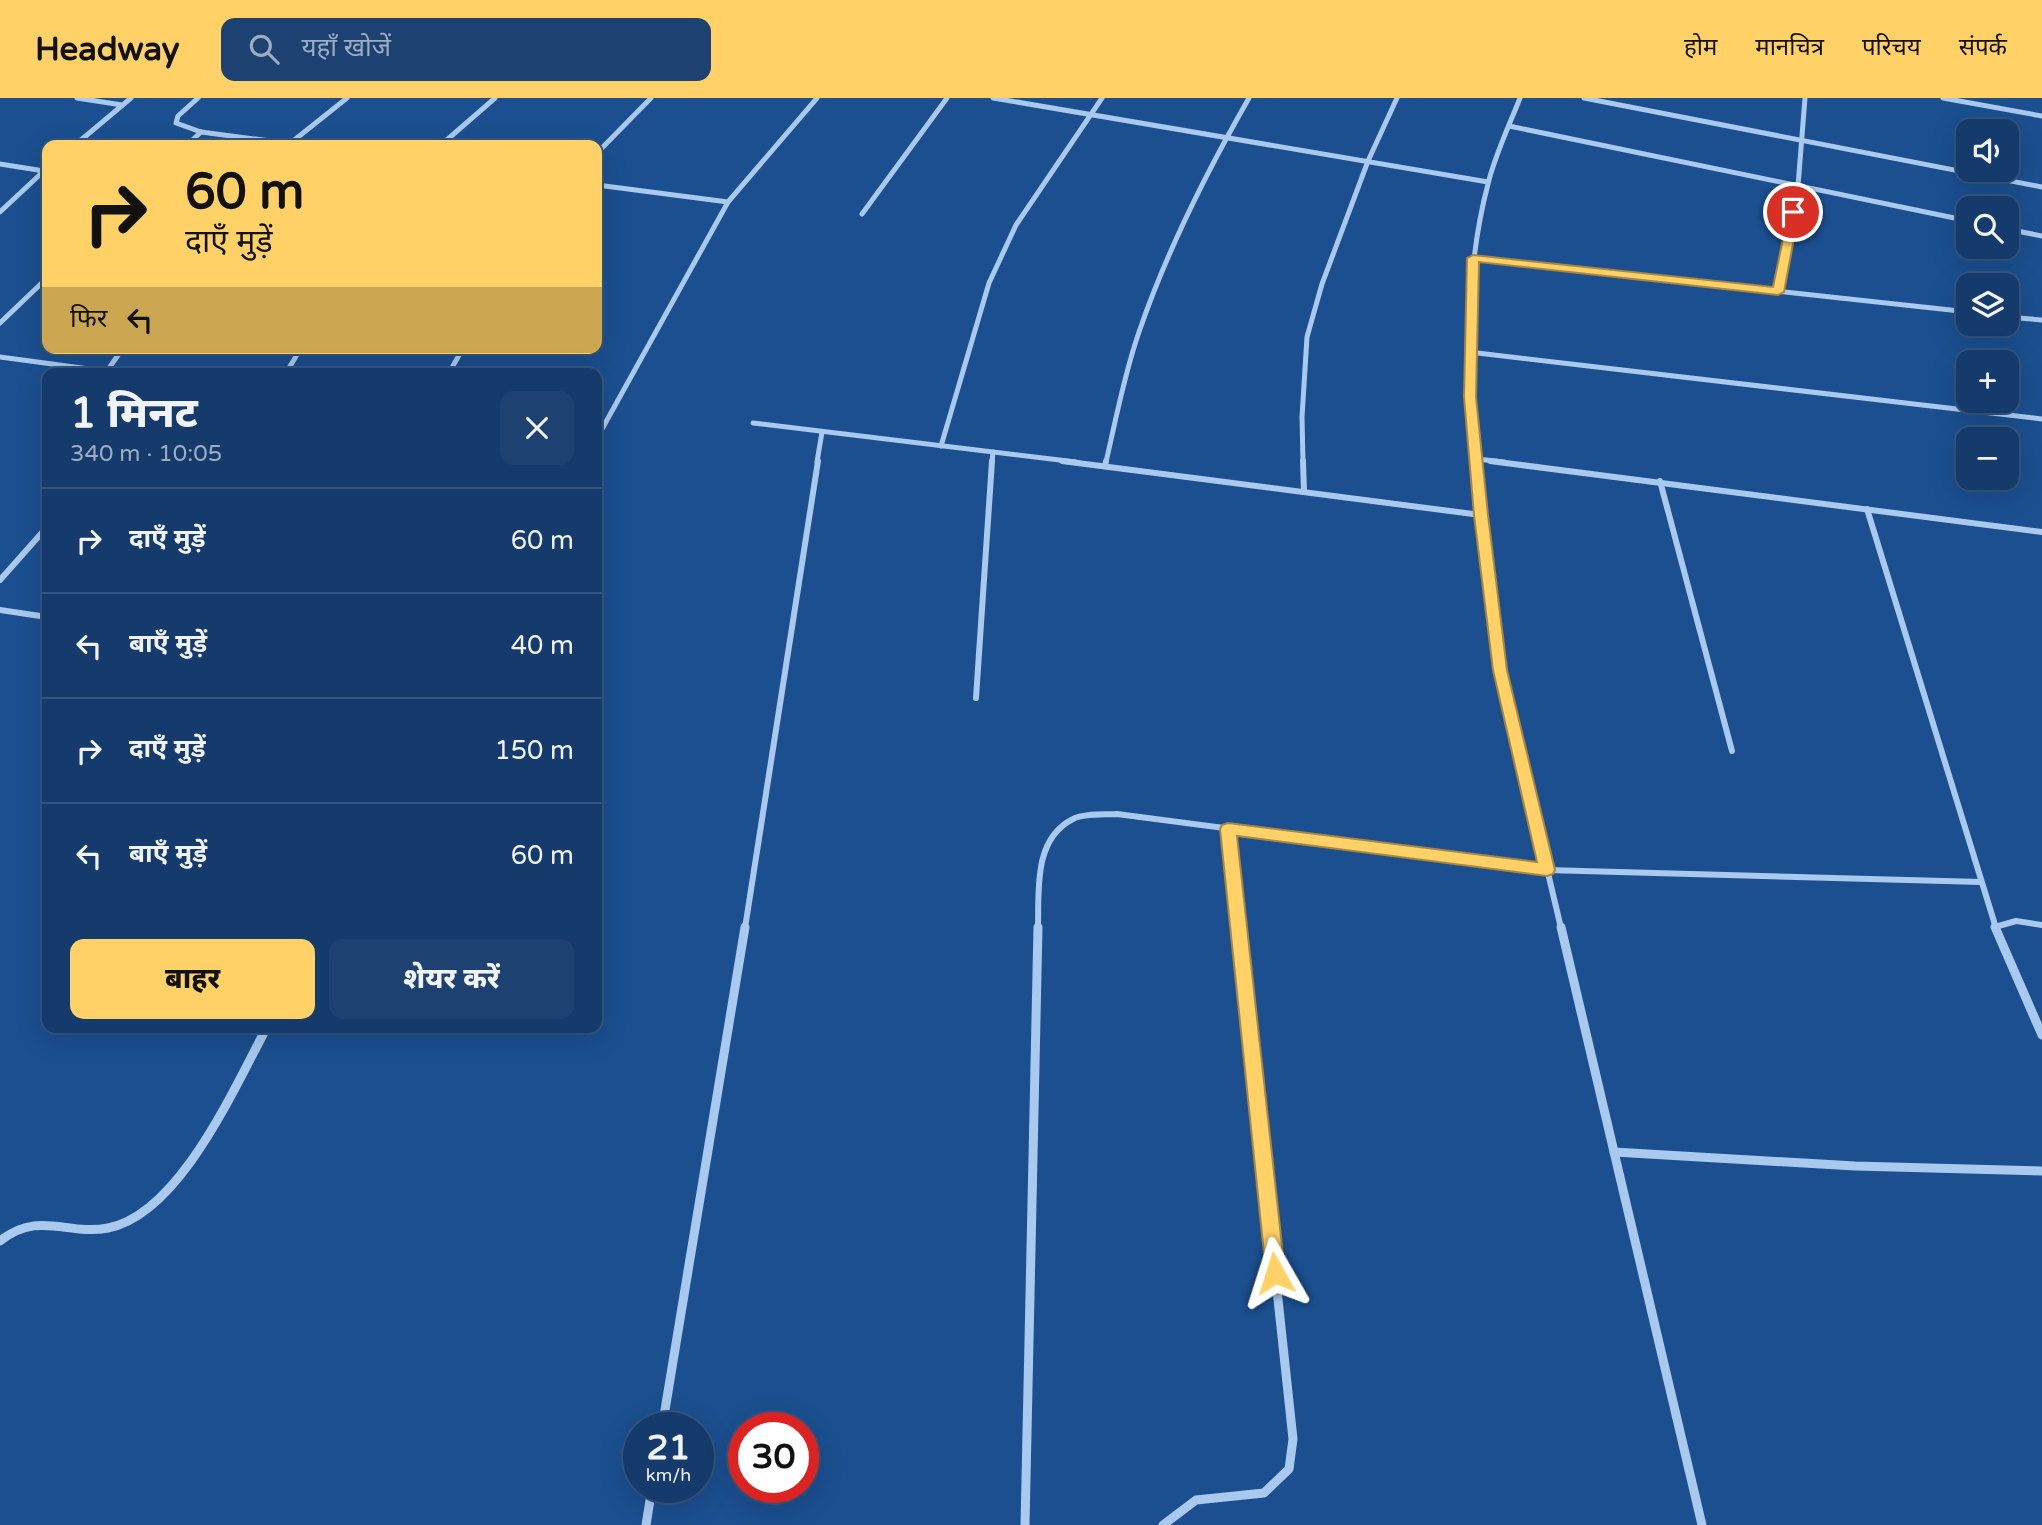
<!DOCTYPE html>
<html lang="hi">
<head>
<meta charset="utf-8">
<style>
	:root { --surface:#143b6b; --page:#1d4271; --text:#f1f3f6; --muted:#9dadc1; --line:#33557e; --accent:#ffd166 }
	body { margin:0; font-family:"Varela Round","Noto Sans Devanagari",sans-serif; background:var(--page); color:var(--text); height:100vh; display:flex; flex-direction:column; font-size:26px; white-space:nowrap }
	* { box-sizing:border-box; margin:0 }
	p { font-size:23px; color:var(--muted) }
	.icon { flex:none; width:38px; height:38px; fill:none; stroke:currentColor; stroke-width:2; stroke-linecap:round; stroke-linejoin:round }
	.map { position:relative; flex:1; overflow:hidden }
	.details { position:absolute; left:42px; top:270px; width:560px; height:665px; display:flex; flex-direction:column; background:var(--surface); border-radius:14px; box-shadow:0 7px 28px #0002,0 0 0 2px var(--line) }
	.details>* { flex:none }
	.banner { position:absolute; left:42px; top:42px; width:560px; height:214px; border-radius:14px; box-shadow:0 7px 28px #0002,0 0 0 2px var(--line); background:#ffd166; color:#111; overflow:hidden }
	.tools { position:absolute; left:1956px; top:21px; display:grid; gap:14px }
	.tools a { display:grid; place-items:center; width:63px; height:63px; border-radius:14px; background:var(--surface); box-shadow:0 7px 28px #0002,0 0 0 2px var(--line); font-size:35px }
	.speed { position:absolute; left:623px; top:1314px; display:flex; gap:14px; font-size:35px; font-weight:700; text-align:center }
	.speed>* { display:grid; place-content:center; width:91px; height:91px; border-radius:50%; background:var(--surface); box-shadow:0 7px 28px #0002,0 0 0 2px var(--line); line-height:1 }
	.speed small { font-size:18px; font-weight:400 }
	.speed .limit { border:10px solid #d22; background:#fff; color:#111 }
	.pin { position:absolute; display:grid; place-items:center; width:60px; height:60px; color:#fff; margin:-30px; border:4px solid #fff; border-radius:50%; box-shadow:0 2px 7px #0007 }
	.me { position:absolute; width:77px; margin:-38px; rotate:354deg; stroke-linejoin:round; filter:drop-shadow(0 0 5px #0008) }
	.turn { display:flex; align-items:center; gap:24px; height:147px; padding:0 28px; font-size:32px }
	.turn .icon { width:91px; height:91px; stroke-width:2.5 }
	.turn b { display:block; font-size:49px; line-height:60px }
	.then { display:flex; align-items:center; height:66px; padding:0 28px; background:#0003; gap:14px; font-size:26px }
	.round { display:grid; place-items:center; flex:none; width:74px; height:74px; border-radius:14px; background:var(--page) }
	.summary { display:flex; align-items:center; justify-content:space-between; height:119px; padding:0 28px }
	h1 { font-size:42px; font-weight:800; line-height:52px }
	.primary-button { display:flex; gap:14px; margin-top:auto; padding:14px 28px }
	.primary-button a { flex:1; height:80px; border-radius:14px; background:var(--accent); color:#111; font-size:28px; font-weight:800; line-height:80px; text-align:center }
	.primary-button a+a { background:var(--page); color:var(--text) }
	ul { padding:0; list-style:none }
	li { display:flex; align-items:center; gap:21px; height:105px; padding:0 28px; border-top:2px solid var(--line) }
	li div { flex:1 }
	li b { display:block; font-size:26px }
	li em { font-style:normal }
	header { display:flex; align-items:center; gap:42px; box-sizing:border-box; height:98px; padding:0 35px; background:var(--accent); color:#111 }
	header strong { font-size:33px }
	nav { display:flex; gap:38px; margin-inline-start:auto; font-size:24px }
	.search { width:490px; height:63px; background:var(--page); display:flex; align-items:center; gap:18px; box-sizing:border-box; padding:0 24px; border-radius:14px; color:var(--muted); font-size:26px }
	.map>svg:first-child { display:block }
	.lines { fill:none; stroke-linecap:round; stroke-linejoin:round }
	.street-far2 { stroke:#a9c9ee; stroke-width:5 }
	.street-far1 { stroke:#a9c9ee; stroke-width:6 }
	.street { stroke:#a9c9ee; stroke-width:9 }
	.route { fill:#ffd166; stroke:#a68842; stroke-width:2 }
</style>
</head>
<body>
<header>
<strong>Headway</strong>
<div class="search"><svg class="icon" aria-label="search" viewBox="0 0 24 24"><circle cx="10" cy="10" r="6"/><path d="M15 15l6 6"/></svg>यहाँ खोजें</div>
<nav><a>होम</a><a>मानचित्र</a><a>परिचय</a><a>संपर्क</a></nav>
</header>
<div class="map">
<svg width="2042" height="1427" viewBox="0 0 2042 1427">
	<rect width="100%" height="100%" fill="#1b4f8f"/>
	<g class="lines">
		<!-- street-far2 -->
		<g class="street-far2">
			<path d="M77,0l45,7"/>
			<path d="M198,0l-20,18 -2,7 25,9 100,13"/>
			<path d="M993,0l495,84"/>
			<path d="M1584,0l458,89"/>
			<path d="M1943,0l99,18"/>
			<path d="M1509,28l460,95"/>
			<path d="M75,47l56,-47"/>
			<path d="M187,47l14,-13"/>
			<path d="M288,47l59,-47"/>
			<path d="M441,47l54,-47"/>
			<path d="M597,55l54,-55"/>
			<path d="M0,66l44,7"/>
			<path d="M597,87l131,17"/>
			<path d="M0,114l47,-44"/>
			<path d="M862,116l85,-116"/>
			<path d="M2007,131l35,7"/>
			<path d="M1473,160l496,54"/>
			<path d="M1778,194l20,-106 7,-88"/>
			<path d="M2007,219l35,3"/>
			<path d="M0,225l47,-45"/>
			<path d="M1469,254l573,67"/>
			<path d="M0,259l119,16"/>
			<path d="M107,273l16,-23"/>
			<path d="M286,275l15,-25"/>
			<path d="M449,275l14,-25"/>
			<path d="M753,325l323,39"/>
			<path d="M597,340l131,-236 89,-104"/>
			<path d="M941,348l48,-163 27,-58 86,-127"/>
			<path d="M1477,361l27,3"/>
			<path d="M817,364l5,-30"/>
			<path d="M992,364l1,-10"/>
			<path d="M1106,364c10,-43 18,-87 33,-130 28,-82 67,-159 110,-234"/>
			<path d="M1303,364l-1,-45 5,-80 15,-53 46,-123 29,-63"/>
			<path d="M1476,364c-9,-92 -12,-187 12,-278 7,-29 21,-58 32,-86"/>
		</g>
		<!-- street-far1 -->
		<g class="street-far1">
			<path d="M1062,363l419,54"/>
			<path d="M1303,363l1,31"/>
			<path d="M1476,363l24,209 61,258"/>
			<path d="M1490,363l552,71"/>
			<path d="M1105,368l1,-5"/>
			<path d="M1660,383l72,270"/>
			<path d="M1867,411l129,419"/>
			<path d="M0,482l47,-53"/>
			<path d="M0,512l47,7"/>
			<path d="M976,600l16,-237"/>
			<path d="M1228,731l11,99"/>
			<path d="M1995,829l21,-6 26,4"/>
			<path d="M745,830l73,-467"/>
			<path d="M1038,830c1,-37 -5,-89 35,-109 11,-6 32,-4 44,-5l430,56 434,12"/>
		</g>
		<!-- street -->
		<g class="street">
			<path d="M1561,829l141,598"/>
			<path d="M1995,829l47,108"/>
			<path d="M1614,1054l241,14 187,5"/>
			<path d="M0,1143c39,-31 67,-5 108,-13 72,-14 127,-142 159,-201"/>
			<path d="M662,1330l83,-501"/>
			<path d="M646,1427l6,-37"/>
			<path d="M1025,1427l13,-598"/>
			<path d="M1163,1427l33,-25 68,-7 25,-24 4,-30 -55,-512"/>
		</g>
	</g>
	<!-- route -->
	<path class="route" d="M1789,112l10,2 -15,80 -6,3 -299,-33 -3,135 12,118 19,155 48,200 -2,4 -6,2 -310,-40 48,437 -3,6 -7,3 -7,-3 -2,-6 -46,-444 2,-4 6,-2 309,39 -44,-192 -19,-155 -10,-118 3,-139 6,-3 300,32z"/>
</svg>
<div class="tools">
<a><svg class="icon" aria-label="sound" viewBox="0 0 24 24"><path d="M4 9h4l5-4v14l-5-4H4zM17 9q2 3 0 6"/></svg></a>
<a><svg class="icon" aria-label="search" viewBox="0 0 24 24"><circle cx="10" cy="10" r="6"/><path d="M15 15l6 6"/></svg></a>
<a><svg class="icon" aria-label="layers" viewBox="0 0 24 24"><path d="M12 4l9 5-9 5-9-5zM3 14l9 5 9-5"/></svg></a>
<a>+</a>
<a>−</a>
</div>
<div class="speed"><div>21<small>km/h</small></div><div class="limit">30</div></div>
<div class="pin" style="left:1793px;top:114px;background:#d93025"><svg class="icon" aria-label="arrive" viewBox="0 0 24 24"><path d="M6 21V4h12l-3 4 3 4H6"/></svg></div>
<svg class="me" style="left:1275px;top:1175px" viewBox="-20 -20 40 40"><path d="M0-17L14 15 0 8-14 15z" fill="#ffd166" stroke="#fff" stroke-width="4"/></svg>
<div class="banner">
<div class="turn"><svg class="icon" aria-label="right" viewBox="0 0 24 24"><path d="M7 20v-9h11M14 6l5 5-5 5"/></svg><div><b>60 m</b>दाएँ मुड़ें</div></div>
<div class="then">फिर<svg class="icon" aria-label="left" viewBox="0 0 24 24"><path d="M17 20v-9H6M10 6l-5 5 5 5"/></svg></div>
</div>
<section class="details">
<div class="summary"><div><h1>1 मिनट</h1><p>340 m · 10:05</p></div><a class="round"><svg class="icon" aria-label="close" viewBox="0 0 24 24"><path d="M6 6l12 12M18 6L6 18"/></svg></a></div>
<ul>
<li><svg class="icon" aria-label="right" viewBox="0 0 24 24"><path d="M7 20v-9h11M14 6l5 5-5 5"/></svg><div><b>दाएँ मुड़ें</b></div><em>60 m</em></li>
<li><svg class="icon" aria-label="left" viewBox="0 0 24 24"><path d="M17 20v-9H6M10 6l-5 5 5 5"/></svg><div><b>बाएँ मुड़ें</b></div><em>40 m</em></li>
<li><svg class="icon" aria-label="right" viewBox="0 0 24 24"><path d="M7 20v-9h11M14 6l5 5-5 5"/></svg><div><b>दाएँ मुड़ें</b></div><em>150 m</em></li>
<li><svg class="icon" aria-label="left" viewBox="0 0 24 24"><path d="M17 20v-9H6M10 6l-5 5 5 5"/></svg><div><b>बाएँ मुड़ें</b></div><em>60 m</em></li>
</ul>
<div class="primary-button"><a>बाहर</a><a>शेयर करें</a></div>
</section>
</div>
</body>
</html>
